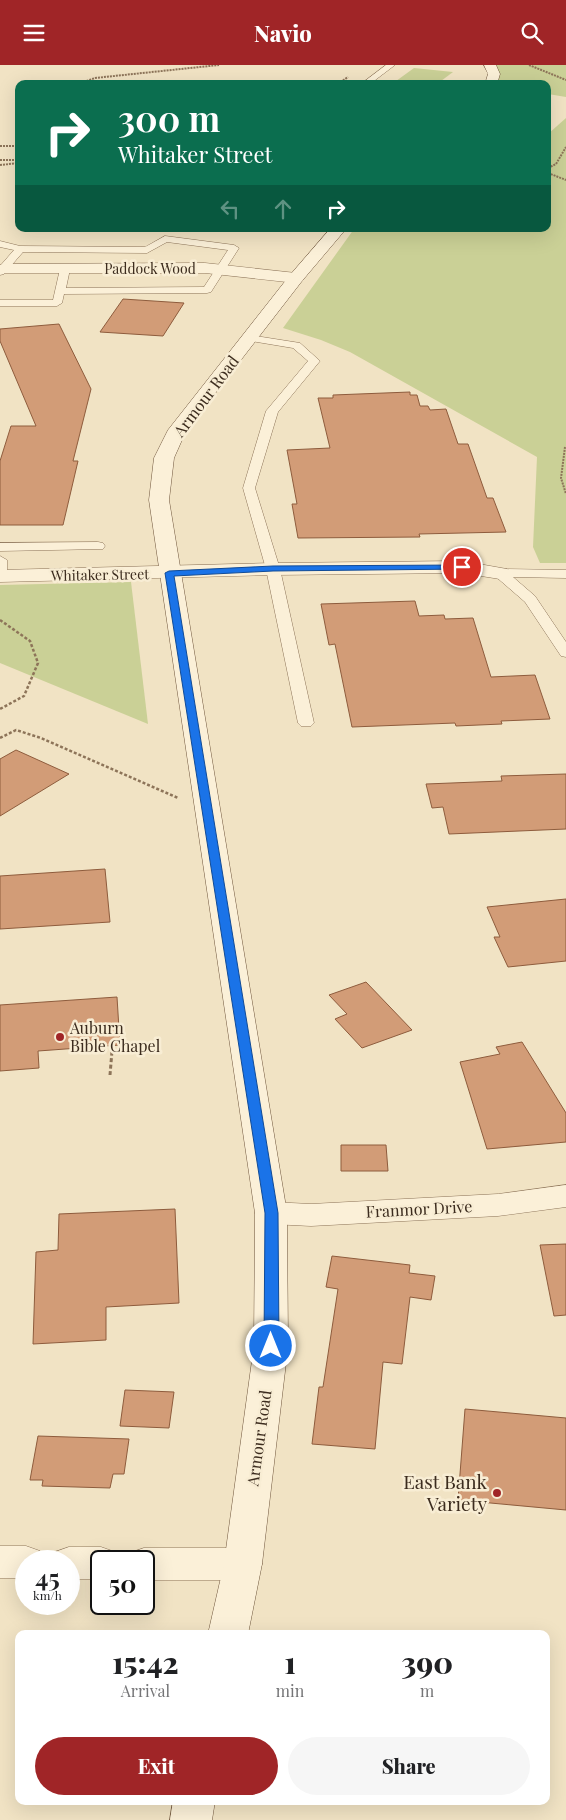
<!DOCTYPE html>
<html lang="en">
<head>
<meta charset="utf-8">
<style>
	:root { --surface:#fff; --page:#f6f6f6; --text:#202124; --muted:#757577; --accent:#a02527 }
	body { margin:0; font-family:"Playfair Display",serif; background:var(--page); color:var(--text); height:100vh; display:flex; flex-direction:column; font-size:19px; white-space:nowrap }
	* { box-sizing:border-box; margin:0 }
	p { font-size:16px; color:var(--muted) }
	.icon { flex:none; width:28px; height:28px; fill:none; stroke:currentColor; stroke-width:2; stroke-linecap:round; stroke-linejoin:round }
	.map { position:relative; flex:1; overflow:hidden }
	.details { position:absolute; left:15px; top:1565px; width:535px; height:175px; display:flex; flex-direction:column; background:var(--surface); border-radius:10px; box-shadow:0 5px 20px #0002 }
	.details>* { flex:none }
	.guide { position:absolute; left:15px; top:15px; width:536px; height:152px; border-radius:10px; box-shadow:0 5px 20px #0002; background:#0b6e4f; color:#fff; overflow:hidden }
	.speed { position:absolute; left:15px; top:1485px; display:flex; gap:10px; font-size:25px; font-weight:700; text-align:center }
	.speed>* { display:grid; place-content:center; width:65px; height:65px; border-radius:50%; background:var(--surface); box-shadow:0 5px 20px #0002; line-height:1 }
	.speed small { font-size:12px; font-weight:400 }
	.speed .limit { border:2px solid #111; border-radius:8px; background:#fff; color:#111 }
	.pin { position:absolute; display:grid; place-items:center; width:42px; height:42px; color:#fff; margin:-21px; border:2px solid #fff; border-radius:50%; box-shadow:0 1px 5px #0007 }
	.me { position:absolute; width:55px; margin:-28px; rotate:0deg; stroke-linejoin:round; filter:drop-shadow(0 0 4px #0008) }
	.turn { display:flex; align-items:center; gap:18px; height:105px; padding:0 20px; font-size:22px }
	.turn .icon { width:65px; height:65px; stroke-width:2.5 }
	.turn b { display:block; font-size:35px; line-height:42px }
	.lanes { display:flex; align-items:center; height:48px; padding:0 20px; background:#0003; justify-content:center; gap:25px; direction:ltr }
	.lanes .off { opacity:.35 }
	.eta { display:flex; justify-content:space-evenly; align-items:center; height:85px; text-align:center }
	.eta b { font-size:30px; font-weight:800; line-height:35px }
	.button { display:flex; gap:10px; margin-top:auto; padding:10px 20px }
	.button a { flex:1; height:58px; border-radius:30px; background:var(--accent); color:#fff; font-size:20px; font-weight:800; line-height:58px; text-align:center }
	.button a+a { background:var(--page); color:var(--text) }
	header { display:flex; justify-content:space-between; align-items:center; height:65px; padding:0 20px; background:var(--accent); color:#fff; font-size:22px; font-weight:800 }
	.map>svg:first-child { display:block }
	.green { fill:#cad096 }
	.building { fill:#d29c77; stroke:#8e5c3d }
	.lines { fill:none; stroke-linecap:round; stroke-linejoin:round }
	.lane-casing { stroke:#8d7459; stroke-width:1 }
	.street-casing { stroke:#8d7459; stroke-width:1 }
	.secondary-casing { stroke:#6f553c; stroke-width:1 }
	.path-far2 { stroke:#8d7459; stroke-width:2; stroke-dasharray:2 1; stroke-linecap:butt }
	.path-far1 { stroke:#8d7459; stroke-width:2.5; stroke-dasharray:3 2; stroke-linecap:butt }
	.path { stroke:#8d7459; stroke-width:3; stroke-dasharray:4 2.5; stroke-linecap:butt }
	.lane { fill:#fbf0d8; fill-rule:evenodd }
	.street { fill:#fbf0d8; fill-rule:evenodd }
	.secondary { fill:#fbf0d8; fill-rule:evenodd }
	.route { fill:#1a73e8; stroke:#114b97 }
	.poi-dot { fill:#a02527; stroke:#f8edd4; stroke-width:2 }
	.labels { text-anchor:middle; stroke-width:5; stroke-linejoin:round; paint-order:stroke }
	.far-street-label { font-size:14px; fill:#3c2c1e; stroke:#f8edd4 }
	.street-label { font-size:16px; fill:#3c2c1e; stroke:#f8edd4 }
	.poi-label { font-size:16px; fill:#3c2c1e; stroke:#f8edd4; text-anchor:start }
	.near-poi-label { font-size:19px; fill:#3c2c1e; stroke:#f8edd4; text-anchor:end }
</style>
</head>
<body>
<header><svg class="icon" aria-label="menu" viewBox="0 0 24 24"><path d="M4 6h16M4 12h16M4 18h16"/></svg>Navio<svg class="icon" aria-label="search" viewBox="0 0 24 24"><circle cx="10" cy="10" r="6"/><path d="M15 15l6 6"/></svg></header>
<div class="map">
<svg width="566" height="1755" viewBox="0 0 566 1755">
	<rect width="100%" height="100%" fill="#f1e3c4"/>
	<!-- green -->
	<g class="green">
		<path d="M489,0h77v32l-18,-3v-10h-51z"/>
		<path d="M414,3l39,4 -16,12h-45z"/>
		<path d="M566,53v445h-26l-7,-16 4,-90 -187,-105 -29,-12 -38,-12 71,-99h194v-95z"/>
		<path d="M131,517l17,142 -148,-61v-78z"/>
	</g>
	<!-- building -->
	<g class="building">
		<path d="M123,234l61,4 -21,33 -63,-4z"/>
		<path d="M59,259l32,65 -18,72h5l-15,64h-63v-64l11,-35h25l-36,-85v-12z"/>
		<path d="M410,327v3h7l3,11h8l2,4 16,-1 12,35h10l19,54h6l13,34 -87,2 1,3 -122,1 -6,-34h5l-10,-54 43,-2 -12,-50h15v-3z"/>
		<path d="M415,536l4,15 25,-1 1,4 28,-1 18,59 44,-2 15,44 -49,2 1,3 -46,2 -1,-3 -103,4 -17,-83 -6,1 -8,-41z"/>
		<path d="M16,685l53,24 -69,42v-57z"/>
		<path d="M566,709v55l-117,5 -6,-27 -11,1 -6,-24 76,-3 -1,-5z"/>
		<path d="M105,804l5,53 -110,7v-53z"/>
		<path d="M566,834v62l-58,6 -14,-30h6l-13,-30z"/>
		<path d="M366,917l46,48 -50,18 -27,-29 12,-5 -18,-19z"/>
		<path d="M117,932l3,48 -82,6 1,17 -39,3v-66z"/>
		<path d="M522,977l44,71v29l-79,7 -27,-87 40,-8 -4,-7z"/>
		<path d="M341,1080h45l2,26h-47z"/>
		<path d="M175,1144l4,94 -73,4v33l-73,4 3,-92 22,-2 1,-36z"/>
		<path d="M566,1179v71l-12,1 -14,-71z"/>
		<path d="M332,1191l78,9 -1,8 26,3 -4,24 -21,-3 -8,67 -19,-2 -8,87 -63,-5 7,-57h4l15,-98 -12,-2z"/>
		<path d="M125,1325l49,2 -5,36 -49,-2z"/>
		<path d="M465,1344l101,9v92l-108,-10z"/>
		<path d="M38,1371l91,3 -5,35h-11l-3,14 -68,-2 1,-6h-13z"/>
	</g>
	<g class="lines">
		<!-- lane casing -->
		<g class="lane-casing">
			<g id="lane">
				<path d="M386,0h9l-25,19h-9z"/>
				<path d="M165,171l69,9 5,3 -28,44 -4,1 -143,1 -2,9 -5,3h-57v-6h53l7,-31 5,-3 5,3 -4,19 138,-1 24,-37 -61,-8 -20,11 -124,-1 -19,22 -4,1v-9l14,-16 -14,-3v-6l20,5 125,1z"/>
				<path d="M249,270l51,8 20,18 -42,51 -23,76 25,81 34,154 -3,3h-10l-3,-3 -32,-154 -23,-81 23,-77 42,-50 -15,-13 -48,-8 -1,-2z"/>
				<path d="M98,477l5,1 2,3 -2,3 -103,2v-8z"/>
				<path d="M0,491l7,4v16l-7,4z"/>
				<path d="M500,504l66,1v8l-53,-1 22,19 31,46v15l-5,-1 -36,-54 -30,-26 -2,-3 2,-3z"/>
			</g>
		</g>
		<!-- street casing -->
		<g class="street-casing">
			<g id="street">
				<path d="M205,198l91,10 6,2 2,3 -2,3 -6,2 -91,-10h-205v-8l4,-1z"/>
				<path d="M462,496l45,8 4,4 -4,4 -7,2 -38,-6 -189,2 -273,7v-12l273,-7z"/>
				<path d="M566,1120v22l-68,9 -187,10 -40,-2 -11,-3 -5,-8 5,-8 11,-3 40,2 187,-10z"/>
				<path d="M0,1481h26l14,5 5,10h-19v17h-26z"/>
				<path d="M69,1482h32l14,5 4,9h-18v18h-32v-18h-18l4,-9z"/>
				<path d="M144,1483h99l14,5 5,11 -5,11 -14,5h-99v-19h-18l4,-8z"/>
			</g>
		</g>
		<!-- secondary casing -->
		<g class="secondary-casing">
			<g id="secondary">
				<path d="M484,0h12l4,9 -3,10h-12l3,-10z"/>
				<path d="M330,164h16l-44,52 -116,150 -12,27 -5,42 118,713 1,133 -26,218 -14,70h-40l16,-70 30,-218 1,-133 -106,-713 5,-42 14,-28 122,-155z"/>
				<path d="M173,1736h42l-3,19h-42z"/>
			</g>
		</g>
		<!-- path-far2 -->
		<g class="path-far2">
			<path d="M529,0l37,15"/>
			<path d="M78,19l17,-6 124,-13"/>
			<path d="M338,19l10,-7"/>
			<path d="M0,81h19"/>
			<path d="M0,95h19"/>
			<path d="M0,100l19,-2"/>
			<path d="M548,103l8,-4 10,-17"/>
			<path d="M548,108l18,7"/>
			<path d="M565,382l-4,31 5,16"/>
		</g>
		<!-- path-far1 -->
		<g class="path-far1">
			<path d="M0,555l30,21 8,22 -14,33 -24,13"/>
			<path d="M0,673l16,-8 25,8 137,60"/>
		</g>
		<!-- path -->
		<path class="path" d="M110,1010l2,-24"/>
		<!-- lane -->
		<use href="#lane" class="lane"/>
		<!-- street -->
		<use href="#street" class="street"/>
		<!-- secondary -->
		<use href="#secondary" class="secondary"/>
	</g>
	<!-- route -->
	<path class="route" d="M462,500l3,1v3l-192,2 -99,5 104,637 1,133 -3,3 -5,2 -5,-2 -2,-3 1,-133 -100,-640 4,-2 104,-5z"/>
	<!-- markers -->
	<g class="poi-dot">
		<circle cx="60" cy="972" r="5"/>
		<circle cx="497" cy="1428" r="5"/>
	</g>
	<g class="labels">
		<!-- far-street labels -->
		<g class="far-street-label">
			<text x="150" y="209">Paddock Wood</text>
			<text transform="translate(100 510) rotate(-1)" y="5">Whitaker Street</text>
		</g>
		<!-- street labels -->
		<g class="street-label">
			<text transform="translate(206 331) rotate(-53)" y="6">Armour Road</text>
			<text transform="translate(419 1144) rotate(-3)" y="6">Franmor Drive</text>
			<text transform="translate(259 1373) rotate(-82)" y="6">Armour Road</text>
		</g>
		<!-- poi labels -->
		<g class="poi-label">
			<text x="70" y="969">Auburn<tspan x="70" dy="18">Bible Chapel</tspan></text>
		</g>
		<!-- near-poi labels -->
		<g class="near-poi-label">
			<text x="487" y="1424">East Bank<tspan x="487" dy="22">Variety</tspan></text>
		</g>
	</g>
</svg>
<div class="speed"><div>45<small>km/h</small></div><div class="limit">50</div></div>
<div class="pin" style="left:462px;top:502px;background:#d93025"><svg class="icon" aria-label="arrive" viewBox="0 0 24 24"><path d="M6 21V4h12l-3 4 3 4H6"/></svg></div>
<svg class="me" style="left:271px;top:1281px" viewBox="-20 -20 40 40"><circle r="17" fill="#1a73e8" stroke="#fff" stroke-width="3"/><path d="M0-11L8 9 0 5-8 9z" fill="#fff"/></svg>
<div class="guide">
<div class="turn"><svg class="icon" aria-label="right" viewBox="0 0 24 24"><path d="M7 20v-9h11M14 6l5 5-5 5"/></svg><div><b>300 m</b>Whitaker Street</div></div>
<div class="lanes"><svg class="icon off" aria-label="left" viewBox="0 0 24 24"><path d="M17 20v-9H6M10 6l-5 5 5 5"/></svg><svg class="icon off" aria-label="ahead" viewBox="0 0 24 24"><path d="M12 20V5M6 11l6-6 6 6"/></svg><svg class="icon" aria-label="right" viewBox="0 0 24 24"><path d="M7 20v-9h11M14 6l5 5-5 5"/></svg></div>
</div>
<section class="details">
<div class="eta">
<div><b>15:42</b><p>Arrival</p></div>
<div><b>1</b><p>min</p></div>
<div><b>390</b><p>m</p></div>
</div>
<div class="button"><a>Exit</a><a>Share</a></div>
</section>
</div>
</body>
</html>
